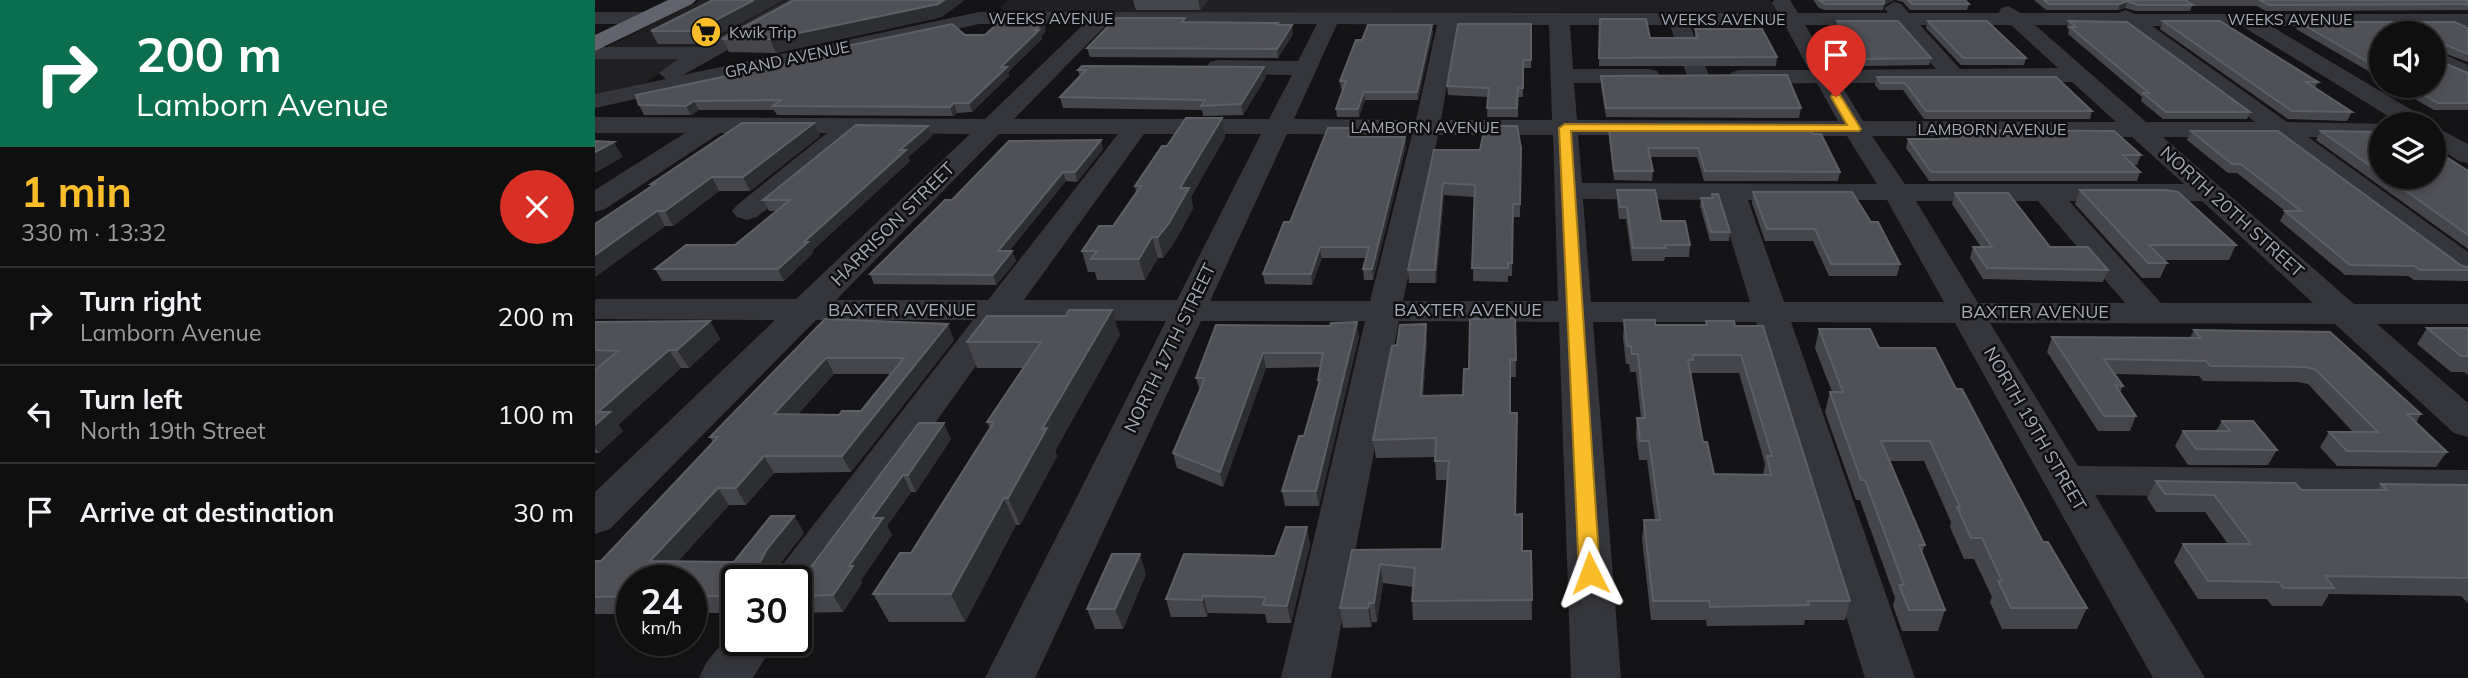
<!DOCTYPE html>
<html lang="en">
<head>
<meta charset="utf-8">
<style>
	:root { --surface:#0f0f10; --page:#181819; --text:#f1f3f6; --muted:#9b9c9f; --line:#2f2f30; --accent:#fabc28 }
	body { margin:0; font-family:Mulish,sans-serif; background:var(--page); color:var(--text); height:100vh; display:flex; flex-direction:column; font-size:26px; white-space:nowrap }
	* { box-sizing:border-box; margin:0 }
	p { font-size:23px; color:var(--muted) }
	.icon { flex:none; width:38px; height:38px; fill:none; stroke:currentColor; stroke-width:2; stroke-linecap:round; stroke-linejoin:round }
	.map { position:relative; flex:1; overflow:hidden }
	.side { display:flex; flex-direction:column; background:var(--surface); width:595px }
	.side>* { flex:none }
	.hud { background:#0b6e4f; color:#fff; overflow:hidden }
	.tools { position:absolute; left:1774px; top:21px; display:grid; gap:14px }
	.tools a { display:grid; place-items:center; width:77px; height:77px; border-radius:50%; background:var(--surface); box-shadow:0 4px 10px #0003,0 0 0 2px var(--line); font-size:35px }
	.speed { position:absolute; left:21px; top:565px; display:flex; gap:14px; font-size:35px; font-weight:700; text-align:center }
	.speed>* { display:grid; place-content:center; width:91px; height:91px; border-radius:50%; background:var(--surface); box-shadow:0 4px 10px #0003,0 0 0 2px var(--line); line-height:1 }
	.speed small { font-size:18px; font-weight:400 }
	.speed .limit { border:4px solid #111; border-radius:10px; background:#fff; color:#111 }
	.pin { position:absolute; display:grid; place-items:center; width:60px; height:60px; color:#fff; margin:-72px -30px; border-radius:50% 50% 50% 0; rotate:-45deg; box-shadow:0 0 7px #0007 }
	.pin .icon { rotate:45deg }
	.me { position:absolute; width:77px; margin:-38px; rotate:357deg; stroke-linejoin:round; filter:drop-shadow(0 0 5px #0008) }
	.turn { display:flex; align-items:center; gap:24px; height:147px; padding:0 21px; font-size:32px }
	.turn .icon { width:91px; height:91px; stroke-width:2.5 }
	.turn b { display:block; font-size:49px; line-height:60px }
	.round { display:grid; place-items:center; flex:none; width:74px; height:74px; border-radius:37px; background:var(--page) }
	.overview { display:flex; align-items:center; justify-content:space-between; height:119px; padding:0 21px }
	h1 { font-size:42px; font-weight:700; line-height:52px; color:var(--accent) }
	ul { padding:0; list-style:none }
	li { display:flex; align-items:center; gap:21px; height:98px; padding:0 21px; border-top:2px solid var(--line) }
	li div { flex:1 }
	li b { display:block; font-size:26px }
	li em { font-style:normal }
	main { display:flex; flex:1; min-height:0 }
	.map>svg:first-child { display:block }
	.built { fill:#202023 }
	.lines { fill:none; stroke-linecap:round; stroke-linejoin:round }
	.minor { fill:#35363b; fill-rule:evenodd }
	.highway { fill:#61646d; fill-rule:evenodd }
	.wall { fill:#45464b; fill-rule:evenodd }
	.shaded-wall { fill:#2d2e31 }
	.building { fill:#505157; stroke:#5d5f66; stroke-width:2; fill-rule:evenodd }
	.route { fill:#fabc28; stroke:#a27a1a; stroke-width:2 }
	.labels { text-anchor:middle; stroke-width:5; stroke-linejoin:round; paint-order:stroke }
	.far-street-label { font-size:16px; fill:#a5aab7; stroke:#0f0f11 }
	.far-poi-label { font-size:16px; fill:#a5aab7; stroke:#0f0f11; text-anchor:start }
	.street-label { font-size:18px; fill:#a5aab7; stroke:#0f0f11 }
</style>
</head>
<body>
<main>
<section class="side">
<div class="hud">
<div class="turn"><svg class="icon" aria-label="right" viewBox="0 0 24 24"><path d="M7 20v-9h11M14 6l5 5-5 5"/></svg><div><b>200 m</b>Lamborn Avenue</div></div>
</div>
<div class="overview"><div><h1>1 min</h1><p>330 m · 13:32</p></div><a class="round" style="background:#d93025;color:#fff"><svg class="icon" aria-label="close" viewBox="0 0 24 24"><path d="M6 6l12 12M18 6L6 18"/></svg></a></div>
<ul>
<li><svg class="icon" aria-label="right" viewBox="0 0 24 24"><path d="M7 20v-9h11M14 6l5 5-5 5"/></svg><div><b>Turn right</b><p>Lamborn Avenue</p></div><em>200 m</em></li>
<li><svg class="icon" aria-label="left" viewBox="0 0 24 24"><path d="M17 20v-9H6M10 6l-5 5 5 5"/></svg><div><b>Turn left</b><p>North 19th Street</p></div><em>100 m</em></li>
<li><svg class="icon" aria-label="arrive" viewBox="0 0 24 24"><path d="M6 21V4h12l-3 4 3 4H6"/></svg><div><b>Arrive at destination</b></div><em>30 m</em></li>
</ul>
</section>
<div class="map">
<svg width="1873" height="678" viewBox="0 0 1873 678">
	<rect width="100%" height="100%" fill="#141416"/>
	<!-- built -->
	<g class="built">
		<path d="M106,0h94l-134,72 -15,11 -51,14v-44z"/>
		<path d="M413,0h762l6,12h-771l-5,-4z"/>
	</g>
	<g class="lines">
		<!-- minor -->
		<g class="minor">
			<path d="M194,0h24l-3,4 -127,71 296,-63 799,1 -6,-10 2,-3h16l8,13h90l-4,-5 10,-6 7,2 8,9h90l2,-5 7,-2 13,7h97l8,-3 9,4h333v12h-197l156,93 3,5h-29l-159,-98h-90l135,96 102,2h-7v14l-74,-1 160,115v24l-11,-2 -182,-137h-112l191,167h114v20h-91l91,79v34l-14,-4 -119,-109 -345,-1 88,143 390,4v30l-373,-5 110,183h-52l-198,-355 -164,-1 124,356h-50l-109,-356h-163l28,356h-50l-12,-356 -160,-1 -68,357h-50l84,-357h-164l-166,357h-50l181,-357 -157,-1 -197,274 -16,5v-18h-23l7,-13 193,-248h-157l-206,209 -15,5v-42l180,-172 -180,-1v-20h201l174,-165 -111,-1 -102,84 -10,3 -10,-3 -5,-6 5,-6 90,-72h-107l-115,76 -10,3v-22l90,-57h-90v-16l390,2 99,-95h-105l-384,84v-14l71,-15 -7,-6 19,-14h-83v-12h107zM512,24h210l-19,37 -80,-1 -8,2 -3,5 3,5 8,2 74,1 -23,44h-255zM742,24l100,1 -21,95 -122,-1zM862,25h92l3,95h-111zM975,25h100l17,51 3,5h16l3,-5 -19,-51h95l24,45h-69l-8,2 -3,5 3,5 8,2 77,-1 21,38 -261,-1 -3,-37h75l8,-2 3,-5 -3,-5 -8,-2h-76zM1210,25h93l38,44 -104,1zM1325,25h91l47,43 -98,1zM1440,25l91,1 129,96h-109zM1477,82l44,40 -253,-1 -23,-38zM404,134h119l-130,166h-152zM549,134h117l-84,166h-153zM692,134l125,1 -42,166h-160zM843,135h115l5,166h-155zM983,135l269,1 30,48 -295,-1zM1277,136l260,1 52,47h-279zM988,199l136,1 31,102h-159zM1153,200h139l57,102h-160zM1321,201h122l87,102h-147zM1474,201h133l111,102h-152z"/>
			<path d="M0,12h53l7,2 3,4 -3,4 -7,2h-53z"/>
			<path d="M1839,50l34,15v16l-34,-16z"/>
			<path d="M1839,126l34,18v19l-9,-2 -25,-16z"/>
			<path d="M142,625v15h39l-23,38h-54l7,-15z"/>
		</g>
		<!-- highway -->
		<path class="highway" d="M73,0h28l-4,4 -97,47v-16z"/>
	</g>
	<!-- wall -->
	<g class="wall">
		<path d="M118,0h70l-82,44h-43l-7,-13z"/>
		<path d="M538,0h75l-8,10h-64z"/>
		<path d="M1218,0h81l-10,5 -1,5h-59l-5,-2z"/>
		<path d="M1301,0h69l4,4 -2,6h-57l-7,-8z"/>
		<path d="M1439,0h434v10l-202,1 -9,-5h-65l-2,5h-54l-11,-3 -7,2h-72z"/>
		<path d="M347,17l-166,36 -47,-1 -7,-13z"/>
		<path d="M1005,19l50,19h45v-9l82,28 -1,9h-177z"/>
		<path d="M1242,21l94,37 -2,7 -67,1 -26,-38z"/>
		<path d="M1333,21l98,37 -2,7h-63l-35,-37z"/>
		<path d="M1474,21l181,91 -3,7h-84l-22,-18 1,-4 -74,-63 1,-4 -2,-2z"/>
		<path d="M1568,21l155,61 -3,6 37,24 -5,9 -59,-2 -128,-90z"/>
		<path d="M591,22l92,3 15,9 -15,24 -188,-1 -3,-9z"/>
		<path d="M1704,22l169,6v34l-32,-12 1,10 31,13v37h-34l-42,-24h42l-52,-53v46l-86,-50z"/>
		<path d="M936,24v44h-8v29h-5v20h-31l1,-20 -40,-2 -1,-9z"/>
		<path d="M451,31l-5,5 1,3 -34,33 1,4 -37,36 -15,1 -4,3 -176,-1 -3,-5h-75l-8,5h-47l-5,-10 326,-70z"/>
		<path d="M838,32l-15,68h-53l-6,17h-22l-1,-8 7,-20h-2l-1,-8 22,-41z"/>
		<path d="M669,67l2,10 -23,38 -40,1 -1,-6 -139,-2 -3,-11 20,-20 -2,-7z"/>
		<path d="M1006,76l200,32 -2,10 -193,-1 -5,-31z"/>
		<path d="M1282,77l215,34 -2,8h-166l-21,-29h-24l-4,-5z"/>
		<path d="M627,118l3,19 -34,60 2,11 -19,35 -11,15h-5l-13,22h-48l-2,-8h-7l-6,-21 31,-25 23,-34 -1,-6 32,-40z"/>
		<path d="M219,123l6,13 -70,55h-31l-46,35h-8l-70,51 57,-91 -1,-2z"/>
		<path d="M333,126l4,10 -24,21 2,4 -98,90 1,2 -29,28h-122l-7,-12 80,-24 42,-34h-8l-6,-11z"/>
		<path d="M1014,129l204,5 27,38 -2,9h-134l-7,-24h-47l3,14 -1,10 -38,-1 -5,-42z"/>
		<path d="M1346,130l200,25 -4,10h-5l8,7 -3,9h-208l-23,-33 2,-9h31z"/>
		<path d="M1596,131l271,135 6,1v14l-54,-1 -6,-4 -63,-1 -65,-54 5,-10 -48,-38h-9l-41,-33z"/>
		<path d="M1726,131l61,1v45h52l34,-6v78l-152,-109z"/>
		<path d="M757,137h53l1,9 -33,134h-9l-1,-11 3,-11h-44l-10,27 -47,-1 -2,-10 27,-52z"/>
		<path d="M506,140l2,9 -26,33 -11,-1 -57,70h3l4,10 -20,24 -122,-1 -4,-10 82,-74z"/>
		<path d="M926,148l-1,69h-7l-1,59h-4v6l-35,-1 1,-84 -30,-2 -8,88h-27l-1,-13 26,-120z"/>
		<path d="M1022,190l44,31 29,24 -1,12h-24l-1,4h-32l-6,-42h-7l-2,-17z"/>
		<path d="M1485,190l156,55 -7,15h-66l4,3 -7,15h-18l-67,-74z"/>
		<path d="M1158,192l118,30 29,42 -3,12h-68l-16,-35h-48l-13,-38z"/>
		<path d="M1360,193l95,54 58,23 -5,12 -120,-3 -13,-21 3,-11h8l-29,-43z"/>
		<path d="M1117,194l18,38 -1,9h-19l-10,-35 1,-8h10z"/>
		<path d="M920,318l1,59h-6v36h7l-2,102 7,36h9l1,69h-119l-1,-19 1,-14 -30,-4 -6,39h-5l-1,5 -28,1 -3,-20 12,-58 90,-1 5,-69h-11l-1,-23 -59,1 -3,-18 24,-95 30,-3 -4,54 40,-1 6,-26z"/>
		<path d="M230,319l129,21 -103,132 -77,1 -28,32h-17l-51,56 56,1 60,-46 10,17 -26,33 5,1 9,14h-55v32h-46v-32h-59v33h-37v-53h6l112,-119 -3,-5zM239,374h57l-30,37 -22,4h-42z"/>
		<path d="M1029,320l31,5h50l1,-4 29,5 115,275 -5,19h-40l-1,5 -97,1 -1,-6h-55l-9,-81 2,-19h11l-8,-60h-8l-3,-23 1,-19h4l-5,-46h-6l-1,-8h-3l-3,-26zM1097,373h47l26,91 -2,11 -49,-1 -11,-32 -12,-65z"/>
		<path d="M115,321l10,18 -31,29h-8l-63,57 5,6 -24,22h-4v-83l1,-1h-1v-47z"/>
		<path d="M621,325l143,11 -40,170h-34l-3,-15 22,-55 15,-50 -1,-6 2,-13 -54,1 -43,119 -46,-19 -4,-15 27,-62 -4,-13z"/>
		<path d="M1832,328h41v47l-4,-3h-13l-34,-28z"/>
		<path d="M1224,329l60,19 77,41 87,153 44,66 -10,21h-75l-12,-27 2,-5 -18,-38h-10l-14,-32 1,-5 -27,-61h-35l36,84 -3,8 23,57 -7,21h-36l-9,-25 2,-8 -35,-98h-4l-31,-88 5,-20h2l-17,-44z"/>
		<path d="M1599,330l136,2 91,82 -5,9 31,29 -11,15 -99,-1 -17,-19 9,-15h24l-45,-48 -10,-2 -95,-1 -4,-5 -85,-2 9,12 -3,7 16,23 -6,15h-32l-51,-79 5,-15 138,1z"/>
		<path d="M525,335l-65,116 2,5 -37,69h-4l-51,97h-76l-16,-28 38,-41 79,-125 -3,-6 36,-54h-46l-10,-26z"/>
		<path d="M1627,421l55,29 -9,15h-80l-13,-19 8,-15h33z"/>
		<path d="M324,423l32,16 -35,53h-5l-24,34 5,9 -31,45 1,3 -19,29 -47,1v-32l6,-2z"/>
		<path d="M1561,481l145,9h76l4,-6 87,1v118l-7,-7 -132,-2 -7,12h-50l-5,-7h-69l-24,-37 9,-18h45l-23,-32h-49l-9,-14z"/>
		<path d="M712,527l3,18 -19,78h-24l-2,-9 -57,-1 -1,4h-36l-5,-18 109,-43z"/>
		<path d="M551,574l-23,55h-28l-8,-20z"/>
	</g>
	<!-- shaded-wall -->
	<g class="shaded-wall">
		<path d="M159,0h29l-82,44 -6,-13z"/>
		<path d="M349,0h21l-23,17 -166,36 -6,-14z"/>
		<path d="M603,0h10l-8,10z"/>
		<path d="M1289,0h10l-10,5z"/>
		<path d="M1532,1l-2,7 -7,2 2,-6z"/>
		<path d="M449,23l2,8 -5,5 1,3 -34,33 1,4 -37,36 -3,-9 32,-36z"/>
		<path d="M697,25l1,9 -15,24 -1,-9z"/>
		<path d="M837,25l1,7 -15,68 -1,-8z"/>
		<path d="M669,67l2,10 -23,38 -2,-11z"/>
		<path d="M769,92l1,8 -6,17 -1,-8z"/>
		<path d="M99,101l5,9 -8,5 -5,-9z"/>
		<path d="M359,103l3,10 -4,3 -3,-9z"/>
		<path d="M627,118l3,19 -34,60 2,11 -19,35 -11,15 -5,-21 22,-49z"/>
		<path d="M219,123l6,13 -70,55 -7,-14z"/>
		<path d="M333,126l4,10 -24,21 2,4 -98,90 1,2 -29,28 -6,-12 26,-27 96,-92z"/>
		<path d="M810,137l1,9 -33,134 -1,-11z"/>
		<path d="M506,140l2,9 -26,33 -2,-10z"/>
		<path d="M19,142l9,15 -28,16v-21z"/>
		<path d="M468,172l3,9 -65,80 -3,-10z"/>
		<path d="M117,177l7,14 -46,35 -8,-15z"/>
		<path d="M848,183l1,12 -8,88 -1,-13z"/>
		<path d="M62,211l8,15 -70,51v-22z"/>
		<path d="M557,237l6,21 -13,22 -6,-21z"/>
		<path d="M725,247l2,11 -10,27 -1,-11z"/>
		<path d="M417,251l4,10 -20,24 -3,-10z"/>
		<path d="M517,310l8,25 -65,116 2,5 -37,69 -12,-27 34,-69z"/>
		<path d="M115,321l10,18 -31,29 -12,-18z"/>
		<path d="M762,322l2,14 -40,170 -3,-15z"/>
		<path d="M353,324l6,16 -103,132 -9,-16z"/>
		<path d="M831,324l1,18 -5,72 -1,-18z"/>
		<path d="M74,350l12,18 -63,57 5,6 -24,22 -4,-5v-23l3,-13z"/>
		<path d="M668,353l3,15 -43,119 -3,-15z"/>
		<path d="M231,358l8,16 -51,57 -9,-17z"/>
		<path d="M349,423l7,16 -35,53 -8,-17z"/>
		<path d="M169,456l10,17 -28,32 -10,-17z"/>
		<path d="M308,475l8,17 -24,34 5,9 -31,45 1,3 -19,29 -10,-17 39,-77z"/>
		<path d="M123,488l11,17 -66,73 -13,-17z"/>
		<path d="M409,498l12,27 -51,97 -14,-28z"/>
		<path d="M199,516l10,17 -26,33 -19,-2 8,-15z"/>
		<path d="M712,527l3,18 -19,78 -4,-17z"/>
		<path d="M545,554l6,20 -23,55 -8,-20z"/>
		<path d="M785,564l3,19 -6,39 -3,-19z"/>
		<path d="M188,567l9,14h-9z"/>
		<path d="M608,596l5,17 -1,4 -5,-17z"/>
		<path d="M774,603l3,19 -1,5 -3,-19z"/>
	</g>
	<!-- building -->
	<g class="building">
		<path d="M118,0h41l-59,31h-44z"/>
		<path d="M199,0h150l-6,4 -168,35h-48z"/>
		<path d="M1224,0h65v4h-59z"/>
		<path d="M1313,0h57l4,4h-57z"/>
		<path d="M1449,0h141l8,5h-55l-11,-4 -7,3h-72z"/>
		<path d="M1665,0h208v4l-199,1z"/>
		<path d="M521,18h69l-3,4 96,1 -2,2h16l-15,24 -190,-1z"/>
		<path d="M1005,19h46l4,19h48l-3,-9h67l15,28 -178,1z"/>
		<path d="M1242,21h61l33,37 -67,1z"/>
		<path d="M1333,21h59l39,37h-63z"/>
		<path d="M1474,21l58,1 123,90h-84l-23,-19h6l-79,-66h6z"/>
		<path d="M1568,21h57l98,61h-12l46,30 -60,-1z"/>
		<path d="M1704,22h156l13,6v26l-32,-13 1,19 31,13v30h-30l-29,-17h25v-53h-52v37z"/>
		<path d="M403,23h46l-9,7h4l-38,37h6l-38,36h-15l-4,4 -177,-1 8,-6 -87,1 -8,5 -47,-1 -3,-10 202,-42 -1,-5 115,-24 13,11h20z"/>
		<path d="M863,24h73v36h-8v28h-5l-1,20h-30l2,-20 -42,-2z"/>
		<path d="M773,25h64l-15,67h-53l-6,17h-22l10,-28h-6l16,-41h6z"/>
		<path d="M487,66l182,1 -23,37 -40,2 4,-6 -145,-3 26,-27h-8z"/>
		<path d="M1192,75l14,33h-195l-5,-32z"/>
		<path d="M1282,77h179l36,34h-166l-21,-28h-24z"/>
		<path d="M591,118h36l-42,70h9l-20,35 -11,14h-6l-13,22h-48l6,-8h-15l17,-25h14l28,-40h-6l27,-40h5z"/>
		<path d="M147,123h72l-71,54h-31l-47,34h-8l-62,44v-31l60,-40h-4z"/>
		<path d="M261,125l72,1 -28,24h6l-102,92h4l-30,27h-123l31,-24h49l55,-45h-27z"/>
		<path d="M890,126h32l4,22 -1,56h-7l-1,59h-4v5h-36l3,-83 -32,-2 -8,87h-27l26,-120h46z"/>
		<path d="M733,128h23l-3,9h57l-33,132h-9l6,-22h-49l-9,27h-48l21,-52h6z"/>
		<path d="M1014,129l202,1 2,4h8l19,38 -135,-1 -7,-23h-50l5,23h-39z"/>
		<path d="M1346,130l173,1 27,24h-18l17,17h-209l-23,-33h40z"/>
		<path d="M1596,131h87l184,135 6,1v3h-48l-6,-4 -64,-1 -65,-54h16l-60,-47h-9z"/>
		<path d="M1726,131l61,1v42z"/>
		<path d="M506,140l-26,32h-12l-65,79h14l-19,24 -123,-1 75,-74h7l57,-59z"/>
		<path d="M0,141l19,1 -19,10z"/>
		<path d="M1839,149l34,22v64l-82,-58h48z"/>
		<path d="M1022,190h38l6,31h24l5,24h-25l1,3h-33l-6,-41h-7z"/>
		<path d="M1485,190h85l13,2 58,53h-87l18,18h-19z"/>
		<path d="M1158,192h99l19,30h7l22,42h-69l-16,-35h-48z"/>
		<path d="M1360,193h53l42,54h38l20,23 -121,-2 -14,-21h19z"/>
		<path d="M1117,194h6l12,38h-19l-10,-34h12z"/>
		<path d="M474,310h43l-70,119 5,-1 -39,70h-4l-53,96h-78l27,-41h11l83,-131h-7l54,-80h-74l20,-26h79z"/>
		<path d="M920,318l1,42h-6v53h7l-2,102 7,-1v37h9l1,49 -120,1 3,-33 -35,-4 -6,39h-5l-1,5h-28l12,-58 90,-1 7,-88h-14l1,-23 -63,2 19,-94 5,-1 3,-20 26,-1 -5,72 42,-1 1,-26h5l1,-50z"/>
		<path d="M230,319l123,5 -106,132h-78l-28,32h-18l-68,73 84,1 37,-46h23l-27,33 -8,15 24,3v14h-46v15h-46v-15h-59v15l-37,1v-36h6l117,-124h-8zM231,358h78l-43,53h-19l-3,4 -65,-1z"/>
		<path d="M1029,320h31v5h52l-1,-4h28l1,5h28l87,275h-42l1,4 -99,2 -1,-6h-56l-9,-81h16l-11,-79h-9l-3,-23h8l-7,-64h-6l-1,-8h-4zM1098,355h48l31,101h-5l4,19 -57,-1 -7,-32h-4l-15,-82h5z"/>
		<path d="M115,321l-33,29h-8l-71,62h12l-15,13v-55l23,-19 -23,-1v-28z"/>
		<path d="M762,322l-41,169h-34l17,-55h5l16,-56h-2l5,-27h-60l-43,119 -47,-19 32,-75h-9l20,-53 114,1 1,-3z"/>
		<path d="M1832,328h41v28h-7z"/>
		<path d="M1224,329h51l9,19h56l21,41h6l81,153h5l39,66h-76l-13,-27h4l-20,-43h-11l-14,-31h3l-30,-66h-49l44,104h-6l26,65h-36l-10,-25h5l-39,-105h-4l-31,-88h13z"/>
		<path d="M1599,330l136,2 91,82h-14l40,38 -100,-1 -18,-19h49l-62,-62 -10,-3 -96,-1 -4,-5 -102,-2 19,27 -8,-1 21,31h-32l-52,-79 149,1z"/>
		<path d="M1627,421h31l24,29 -81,-1 -13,-18h47z"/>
		<path d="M324,423h25l-36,52h-5l-31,43h11l-34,48h4l-20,29 -37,1v-15l6,-2z"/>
		<path d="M1561,481l139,2 6,7h86l-6,-6 87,1v93l-143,-2 9,12h-51l-4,-6 -71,-1 -25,-37h68l-37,-49 -49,-1z"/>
		<path d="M691,527h21l-20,79 -24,-1 2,-8 -62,-1 -1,4 -36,-1 18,-45 91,2z"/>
		<path d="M517,554h28l-25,55h-28z"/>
	</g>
	<!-- route -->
	<path class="route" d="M1237,95h8l21,34 -2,2h-288l29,442 -3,6 -7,2 -8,-2 -3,-6 -20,-445 6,-4 282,1 -16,-28z"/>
	<!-- icons -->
	<defs>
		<g id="supermarket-disc" transform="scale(1.575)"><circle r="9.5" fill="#fabc28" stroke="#0f0f11"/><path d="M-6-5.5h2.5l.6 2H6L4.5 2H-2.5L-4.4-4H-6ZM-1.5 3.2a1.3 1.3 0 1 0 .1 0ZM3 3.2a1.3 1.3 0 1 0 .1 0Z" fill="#111"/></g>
	</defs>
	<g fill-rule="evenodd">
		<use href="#supermarket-disc" x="111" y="32"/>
	</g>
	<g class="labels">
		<!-- far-street labels -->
		<g class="far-street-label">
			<text x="456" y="24">WEEKS AVENUE</text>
			<text x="1128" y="25">WEEKS AVENUE</text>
			<text x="1695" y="25">WEEKS AVENUE</text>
			<text transform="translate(192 59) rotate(-12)" y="6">GRAND AVENUE</text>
			<text x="830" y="133">LAMBORN AVENUE</text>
			<text x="1397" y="135">LAMBORN AVENUE</text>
		</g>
		<!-- far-poi labels -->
		<g class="far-poi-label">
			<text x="134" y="38">Kwik Trip</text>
		</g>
		<!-- street labels -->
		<g class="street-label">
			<text transform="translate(1637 212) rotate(42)" y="6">NORTH 20TH STREET</text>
			<text transform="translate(298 224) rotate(-45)" y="6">HARRISON STREET</text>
			<text x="307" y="316">BAXTER AVENUE</text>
			<text x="873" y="316">BAXTER AVENUE</text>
			<text x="1440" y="318">BAXTER AVENUE</text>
			<text transform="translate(575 348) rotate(-64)" y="6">NORTH 17TH STREET</text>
			<text transform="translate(1440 429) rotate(60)" y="6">NORTH 19TH STREET</text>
		</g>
	</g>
</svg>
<div class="tools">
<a><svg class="icon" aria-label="sound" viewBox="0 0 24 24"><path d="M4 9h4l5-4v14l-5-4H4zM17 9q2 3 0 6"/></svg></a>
<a><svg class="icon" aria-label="layers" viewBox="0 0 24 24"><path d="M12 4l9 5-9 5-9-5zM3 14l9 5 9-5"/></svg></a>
</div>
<div class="speed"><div>24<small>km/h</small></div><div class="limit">30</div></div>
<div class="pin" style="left:1241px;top:97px;background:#d93025"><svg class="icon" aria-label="arrive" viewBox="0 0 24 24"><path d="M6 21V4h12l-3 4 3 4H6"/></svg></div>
<svg class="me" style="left:995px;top:573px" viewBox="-20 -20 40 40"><path d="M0-17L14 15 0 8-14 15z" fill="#fabc28" stroke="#fff" stroke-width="4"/></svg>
</div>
</main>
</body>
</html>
